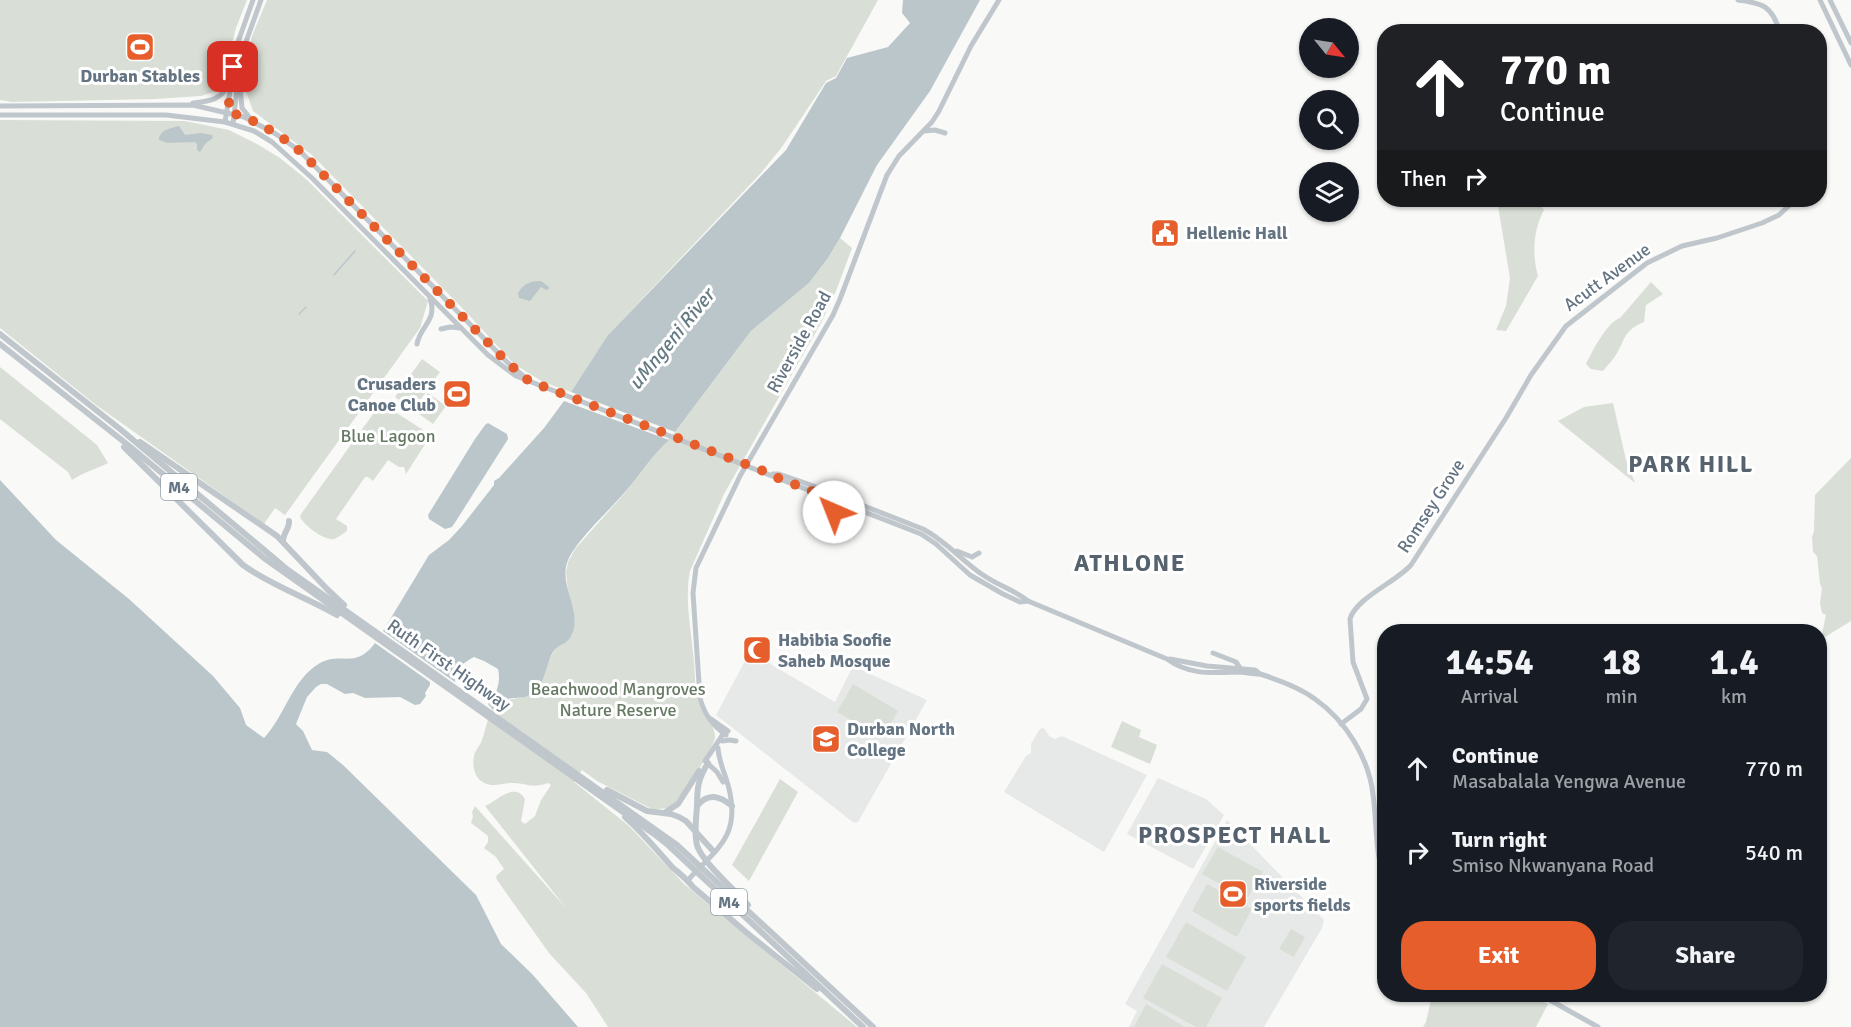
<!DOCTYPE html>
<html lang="en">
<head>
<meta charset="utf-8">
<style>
	:root { --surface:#171b24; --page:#20242c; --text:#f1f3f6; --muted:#9ea1a6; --accent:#e55e2c }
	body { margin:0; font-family:Signika,sans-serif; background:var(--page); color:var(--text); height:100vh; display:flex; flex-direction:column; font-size:22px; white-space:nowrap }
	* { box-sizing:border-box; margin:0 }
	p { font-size:20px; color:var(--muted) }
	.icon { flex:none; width:33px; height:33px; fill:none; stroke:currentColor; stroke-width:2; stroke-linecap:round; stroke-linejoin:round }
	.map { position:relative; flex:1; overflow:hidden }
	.side { position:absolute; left:1377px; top:624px; width:450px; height:378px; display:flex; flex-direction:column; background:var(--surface); border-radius:24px; box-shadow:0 2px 4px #0004 }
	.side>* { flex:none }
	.guide { position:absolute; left:1377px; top:24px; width:450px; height:183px; border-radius:24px; box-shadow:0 2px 4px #0004; background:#202124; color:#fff; overflow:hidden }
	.needle { width:39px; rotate:120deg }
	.controls { position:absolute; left:1299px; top:18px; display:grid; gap:12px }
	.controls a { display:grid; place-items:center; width:60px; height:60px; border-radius:50%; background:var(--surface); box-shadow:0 2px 4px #0004; font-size:30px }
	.pin { position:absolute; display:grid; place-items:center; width:51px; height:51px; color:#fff; margin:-26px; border-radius:12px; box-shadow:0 3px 9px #0006 }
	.me { position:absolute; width:66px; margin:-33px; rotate:316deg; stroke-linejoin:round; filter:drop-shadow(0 0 4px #0008) }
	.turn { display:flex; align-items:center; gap:21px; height:126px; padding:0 24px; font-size:27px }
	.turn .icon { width:78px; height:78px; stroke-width:2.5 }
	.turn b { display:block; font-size:42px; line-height:51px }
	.then { display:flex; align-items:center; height:57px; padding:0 24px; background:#0003; gap:12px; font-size:22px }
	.eta { display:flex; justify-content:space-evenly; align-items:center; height:102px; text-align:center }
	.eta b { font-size:36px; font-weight:700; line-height:42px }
	.button { display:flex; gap:12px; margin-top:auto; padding:12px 24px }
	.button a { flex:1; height:69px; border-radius:24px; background:var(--accent); color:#fff; font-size:24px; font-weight:700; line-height:69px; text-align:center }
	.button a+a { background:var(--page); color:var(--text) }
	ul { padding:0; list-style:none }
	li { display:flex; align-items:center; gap:18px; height:84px; padding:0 24px }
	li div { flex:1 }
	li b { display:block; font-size:22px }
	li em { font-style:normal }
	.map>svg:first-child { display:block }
	.built { fill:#e7e8e8 }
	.green { fill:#d9dfd6 }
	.water { fill:#bbc6cb }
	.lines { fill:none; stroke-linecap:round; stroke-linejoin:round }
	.stream { stroke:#bbc6cb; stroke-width:1.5 }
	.secondary { stroke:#c0c7cc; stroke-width:5 }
	.primary { stroke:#c0c7cc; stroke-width:5 }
	.highway { stroke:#c0c7cc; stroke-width:6 }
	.route { stroke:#e55e2c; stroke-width:10; stroke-dasharray:0 18 }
	.labels { text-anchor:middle; stroke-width:6; stroke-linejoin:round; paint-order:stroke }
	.shield { fill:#fff; stroke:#929ea8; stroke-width:1.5 }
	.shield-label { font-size:16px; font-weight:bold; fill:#647482 }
	.poi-label { font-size:18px; font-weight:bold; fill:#647482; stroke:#fff; text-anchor:start }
	.street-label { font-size:18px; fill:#647482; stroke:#fff }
	.park-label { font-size:18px; fill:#667a63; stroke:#fff }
	.water-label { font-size:20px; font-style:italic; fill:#647a83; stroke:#fff }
	.district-label { font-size:24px; font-weight:bold; letter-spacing:1.5px; fill:#56626d; stroke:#fff }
</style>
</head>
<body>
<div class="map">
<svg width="1851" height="1027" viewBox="0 0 1851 1027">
	<rect width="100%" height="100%" fill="#f9f9f7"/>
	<!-- built -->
	<g class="built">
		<path d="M750,652l85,50 18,-36 74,34 -69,122 -4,1 -138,-108z"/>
		<path d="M1042,728l3,1 4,7 6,3 7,-3 85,39 -43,77 -100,-60 22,-36 5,-3v-9l8,-14z"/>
		<path d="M1158,778l48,21 18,16 -31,54 -66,-35z"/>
		<path d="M1227,820l97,100 -2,8 -58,99h-135l8,-16 -12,-7z"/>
	</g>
	<!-- green -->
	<g class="green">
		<path d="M0,0h247l-11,28 -8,30 -2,18 -5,10 -5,5 -15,5 -46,3 -143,3 -12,-2z"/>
		<path d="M267,0h611l-42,76 -10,5 -44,66 -21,26 -152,161 -38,58 -28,-10 -29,-18 -47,-51 -155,-158 -59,-44 -7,-20 1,-30 5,-25z"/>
		<path d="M0,120l185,1 44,9 28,14 23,14 26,21 122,122 -8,27 -135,187 -10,-7 -11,16 -168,-119 -96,-77z"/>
		<path d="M1497,200h27l6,4 7,-3 7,9c-11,20 -12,45 -6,66l-32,55 -10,-1 10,-24 4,-28z"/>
		<path d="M840,238l12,10 -16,43 -15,32 -97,171 -34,77c-6,30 2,62 4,92 1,12 1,26 4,37 4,14 17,23 17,37 0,9 -33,61 -41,67 -6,5 -15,5 -22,5l-55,-28 -15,-11 -8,12 55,44 55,58 173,143h-249l-22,-34 -37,-40 -52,-73 -1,-4 8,-7 -8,-12 -12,-9 4,-6v-6l-17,-13 2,-7 -1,-4 3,-6 91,102 -81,-102c12,-5 30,-25 40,-7l-4,22 4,3 10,-8 6,-16 10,-15 -3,-2c-17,6 -21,0 -36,0 -6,0 -12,2 -18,2 -16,0 -23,-14 -20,-29 1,-6 6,-10 8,-16 4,-10 4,-20 11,-30 12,-18 34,-5 46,-24 6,-8 7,-20 12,-29 5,-12 16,-23 24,-34l-2,-16 -5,-16 -2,-19 2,-10 7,-13 49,-55 34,-44 17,-18 76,-101 58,-48 19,-25z"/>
		<path d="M1651,282l12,12 -17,11 -2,17c-23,9 -18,20 -31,37 -3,4 -7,8 -10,12l-12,-2 -5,-5c6,-12 21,-42 34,-46z"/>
		<path d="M422,359l18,13 -13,18 -18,-13z"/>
		<path d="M0,367l97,78 11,18c-12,6 -24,9 -36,17l-4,-8 -68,-53z"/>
		<path d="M408,379l18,13 -13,18 -18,-13z"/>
		<path d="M428,393l18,13 -13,18 -18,-13z"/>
		<path d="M381,403l50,32 -25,39 -2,-7h-5l-11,-7 -15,21 -5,-4h-3l-29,42 11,7v5c-4,2 -9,7 -13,8 -10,2 -30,-14 -34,-22l1,-3z"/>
		<path d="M1613,403l13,57 9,23 -77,-62 26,-14z"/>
		<path d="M1851,458v163l-26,16 -3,-3 4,-19 -4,-2 -2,-10 2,-15 -2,-4 -3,-28 -4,-4 -1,-15 2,-6 1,-36z"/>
		<path d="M853,684l45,27 -16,27 -45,-26z"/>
		<path d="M1122,721l19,9 -2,7 18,8 -7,19 -39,-17z"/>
		<path d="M780,779l18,13 -49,89 -17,-16z"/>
		<path d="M1218,847l45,25 -16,27 -45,-25z"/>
		<path d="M1207,884l45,25 -15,28 -45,-26z"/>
		<path d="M1186,922l60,35 -19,34 -61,-34z"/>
		<path d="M1291,929l14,8 -11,20 -15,-8z"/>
		<path d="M1162,964l60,34 -16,29h-10l-53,-29z"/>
		<path d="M1432,995h98l18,9 -12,23h-113l3,-5z"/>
		<path d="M1146,1004l39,23h-51z"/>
	</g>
	<!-- water -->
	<g class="water">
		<path d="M903,0h77l-50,91 -53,74 -37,73 -12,20 -19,25 -58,48 -76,101 -104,-40 37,-57 178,-185 40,-67 10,-5 11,-20 41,-11 22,-24 -8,-10z"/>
		<path d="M179,126l6,9 16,-2 11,2 1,3 -8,6 -5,8 -3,-2v-6l-2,-2 -27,1 -9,-3c0,-10 12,-12 20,-14z"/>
		<path d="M541,281l8,6v2l-3,1 -5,-3 -11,14 -11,-3 -1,-5c5,-9 12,-12 23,-12z"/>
		<path d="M564,401l105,39c-17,15 -29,35 -44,52 -15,18 -51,50 -58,71 -8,25 18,50 3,75 -5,7 -13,7 -17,14 -7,12 -8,33 -20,41 -7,6 -17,4 -26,6 -6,1 -10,7 -14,11l-5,-6c9,-10 13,-22 10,-35l-14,-8 -10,-4c-13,7 -17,11 -19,25l-72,-51 46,-76 20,-15 13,-14 32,-41v-4l5,-3 45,-50z"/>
		<path d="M488,423l19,11 1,5 -52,82 -4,6 -7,2 -16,-10 -1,-4 47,-76 10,-14z"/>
		<path d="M0,480l56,60 73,59 84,77 27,32 6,17 18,13c21,-22 28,-59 56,-75 22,-12 35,7 55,-20l55,39v3l-5,8 1,3 -6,8 -5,1 -15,-8 -35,1 -12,-5 -8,1 -18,-10h-6l-5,3 -9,10 -11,27 7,7 9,19 15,2 16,13 133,130 25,49 32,31 45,52h-578z"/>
	</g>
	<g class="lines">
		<!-- stream -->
		<g class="stream">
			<path d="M334,275l21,-24"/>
			<path d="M299,314l7,-7"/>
		</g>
		<!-- secondary -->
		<g class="secondary">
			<path d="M1738,0c25,3 34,6 42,32"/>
			<path d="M240,88l2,20 8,10"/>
			<path d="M193,103c17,-2 28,-3 36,-19"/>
			<path d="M0,106l193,-1 51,12 32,17 25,18 207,211 20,17"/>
			<path d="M0,115h166l59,7 29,9 18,11 40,36 176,177 28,21 405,158 15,10 34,31 33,19 17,8 8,-1"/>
			<path d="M225,122l13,-80 15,-42"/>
			<path d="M233,124l5,-44 5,-30 18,-50"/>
			<path d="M924,131l11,-1 10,3"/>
			<path d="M441,329l9,-2 11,1"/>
			<path d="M417,344c3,-18 21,-24 13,-45"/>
			<path d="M773,474h6l29,10 115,45c23,12 39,32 60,46 14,10 32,15 45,26l139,58c22,16 44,14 69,13 8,0 16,2 24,2"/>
			<path d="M827,497l6,11v10"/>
			<path d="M957,551l15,6 7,-4"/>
			<path d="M1213,653l23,9 4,6"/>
			<path d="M1170,659l37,7 48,4 5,4c19,6 39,13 55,25 31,22 54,59 58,96 4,28 2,56 11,83"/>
			<path d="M711,719l17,12"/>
			<path d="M1341,724l20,-15 6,-10 -14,-37 -3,-43c6,-21 46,-37 61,-54l95,-147 25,-43 35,-49 81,-63 35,-17 35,-8 45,-15 17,-8 16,-15"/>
			<path d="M726,735c-13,-9 -22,-21 -26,-37l-7,-105 3,-25 44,-92 93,-161 7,-16 47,-124 12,-19 33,-34 7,-11 32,-65 28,-46"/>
			<path d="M722,741l8,-1 6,1"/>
			<path d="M723,782l-6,-10 -12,-11 21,-31"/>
			<path d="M689,879c27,-30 50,-41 41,-86 -3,-16 -11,-29 -12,-45"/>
			<path d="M1539,994l59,33"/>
		</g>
		<!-- primary -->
		<g class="primary">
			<path d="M1820,0l31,65"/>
			<path d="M1830,0l21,43"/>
		</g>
		<!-- highway -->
		<g class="highway">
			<path d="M0,334l120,95 168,141 389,275 196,182"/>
			<path d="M0,344l128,101 136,113 390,276 14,11 195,182"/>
			<path d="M140,442l137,94 50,53 17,16"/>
			<path d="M124,447l119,118c29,21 63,32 94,50"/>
			<path d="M283,541c0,-8 7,-13 6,-20"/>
			<path d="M708,763c-10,16 -11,25 -11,44 -1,12 -3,26 0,38 4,16 39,46 51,60"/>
			<path d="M607,790l40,21 24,3 8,3 7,4 28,31"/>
			<path d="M697,806c11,-14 23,-10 35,0"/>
			<path d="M664,813l14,-9 21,-33"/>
			<path d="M625,817c17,15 32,33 47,50 8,7 15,12 21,20l54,46 70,56"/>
		</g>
	</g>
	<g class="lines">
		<!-- route -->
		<path class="route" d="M233,67l-5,45c27,7 51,22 73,40l207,211 21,18 242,93 7,4 49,19 6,9 1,6"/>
	</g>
	<!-- icons -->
	<defs>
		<g id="stadium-square" transform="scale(1.5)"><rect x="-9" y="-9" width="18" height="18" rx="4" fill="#e55e2c" stroke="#fff"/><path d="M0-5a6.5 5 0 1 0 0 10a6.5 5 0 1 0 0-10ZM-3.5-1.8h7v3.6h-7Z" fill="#fff"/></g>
		<g id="civic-square" transform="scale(1.5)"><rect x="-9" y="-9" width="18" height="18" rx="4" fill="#e55e2c" stroke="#fff"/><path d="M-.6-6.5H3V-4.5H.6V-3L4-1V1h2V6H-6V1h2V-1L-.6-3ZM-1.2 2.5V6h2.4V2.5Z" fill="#fff"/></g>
		<g id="mosque-square" transform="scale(1.5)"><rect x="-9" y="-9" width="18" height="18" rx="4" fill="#e55e2c" stroke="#fff"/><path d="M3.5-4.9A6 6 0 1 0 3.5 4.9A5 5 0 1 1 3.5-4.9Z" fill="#fff"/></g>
		<g id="school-square" transform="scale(1.5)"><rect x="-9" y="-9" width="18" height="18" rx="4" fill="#e55e2c" stroke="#fff"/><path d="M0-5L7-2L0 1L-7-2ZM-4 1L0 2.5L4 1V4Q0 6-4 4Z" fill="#fff"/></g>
	</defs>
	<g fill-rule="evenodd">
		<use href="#stadium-square" x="140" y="47"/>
		<use href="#civic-square" x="1165" y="233"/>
		<use href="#stadium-square" x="457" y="394"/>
		<use href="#mosque-square" x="757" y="650"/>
		<use href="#school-square" x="826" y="739"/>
		<use href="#stadium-square" x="1233" y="894"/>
	</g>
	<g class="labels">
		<!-- shield labels -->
		<g class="shield">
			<rect x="161" y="474" width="36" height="26" rx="4.5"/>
			<rect x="711" y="889" width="36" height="26" rx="4.5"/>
		</g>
		<g class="shield-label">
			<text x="179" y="493">M4</text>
			<text x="729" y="908">M4</text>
		</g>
		<!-- poi labels -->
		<g class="poi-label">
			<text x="140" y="82" text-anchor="middle">Durban Stables</text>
			<text x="1186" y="239">Hellenic Hall</text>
			<text x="436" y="390" text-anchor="end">Crusaders<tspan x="436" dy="21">Canoe Club</tspan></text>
			<text x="778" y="646">Habibia Soofie<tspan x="778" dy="21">Saheb Mosque</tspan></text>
			<text x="847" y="735">Durban North<tspan x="847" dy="21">College</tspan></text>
			<text x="1254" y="890">Riverside<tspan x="1254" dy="21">sports fields</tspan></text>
		</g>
		<!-- street labels -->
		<g class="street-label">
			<text transform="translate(1607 277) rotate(-36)" y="6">Acutt Avenue</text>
			<text transform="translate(799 342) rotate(-61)" y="6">Riverside Road</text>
			<text transform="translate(1431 506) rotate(-57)" y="6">Romsey Grove</text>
			<text transform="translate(449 665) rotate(35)" y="6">Ruth First Highway</text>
		</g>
		<!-- park labels -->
		<g class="park-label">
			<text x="388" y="442">Blue Lagoon</text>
			<text x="618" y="695">Beachwood Mangroves<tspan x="618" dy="21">Nature Reserve</tspan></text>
		</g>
		<!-- water labels -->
		<g class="water-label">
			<text transform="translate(671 339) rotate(-51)" y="7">uMngeni River</text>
		</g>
		<!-- district labels -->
		<g class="district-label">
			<text x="1691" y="472">PARK HILL</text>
			<text x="1130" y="571">ATHLONE</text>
			<text x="1235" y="843">PROSPECT HALL</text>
		</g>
	</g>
</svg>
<div class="controls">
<a><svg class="needle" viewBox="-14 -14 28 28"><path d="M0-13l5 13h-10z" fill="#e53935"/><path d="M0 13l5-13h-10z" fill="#9ea1a6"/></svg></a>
<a><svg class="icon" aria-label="search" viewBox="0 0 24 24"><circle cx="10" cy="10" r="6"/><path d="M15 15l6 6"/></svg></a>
<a><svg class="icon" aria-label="layers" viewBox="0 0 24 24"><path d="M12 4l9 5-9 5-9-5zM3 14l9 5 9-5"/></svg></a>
</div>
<div class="pin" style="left:233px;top:67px;background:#d93025"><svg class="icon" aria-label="arrive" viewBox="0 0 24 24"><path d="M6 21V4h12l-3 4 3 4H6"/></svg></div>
<svg class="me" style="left:834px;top:512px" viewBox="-20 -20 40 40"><circle r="19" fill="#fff"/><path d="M0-13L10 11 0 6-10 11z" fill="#e55e2c"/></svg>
<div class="guide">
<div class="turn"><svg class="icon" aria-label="ahead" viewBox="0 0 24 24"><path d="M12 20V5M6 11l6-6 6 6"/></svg><div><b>770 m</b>Continue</div></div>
<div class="then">Then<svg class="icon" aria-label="right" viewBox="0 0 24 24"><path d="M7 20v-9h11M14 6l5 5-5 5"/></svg></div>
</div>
<section class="side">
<div class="eta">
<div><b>14:54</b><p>Arrival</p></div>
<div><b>18</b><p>min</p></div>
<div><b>1.4</b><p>km</p></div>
</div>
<ul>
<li><svg class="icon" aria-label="ahead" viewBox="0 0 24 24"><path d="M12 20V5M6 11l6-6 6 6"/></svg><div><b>Continue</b><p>Masabalala Yengwa Avenue</p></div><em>770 m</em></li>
<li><svg class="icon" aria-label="right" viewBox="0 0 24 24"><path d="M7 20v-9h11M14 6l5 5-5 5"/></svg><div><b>Turn right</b><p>Smiso Nkwanyana Road</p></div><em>540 m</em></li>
</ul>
<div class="button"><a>Exit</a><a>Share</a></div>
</section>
</div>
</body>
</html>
